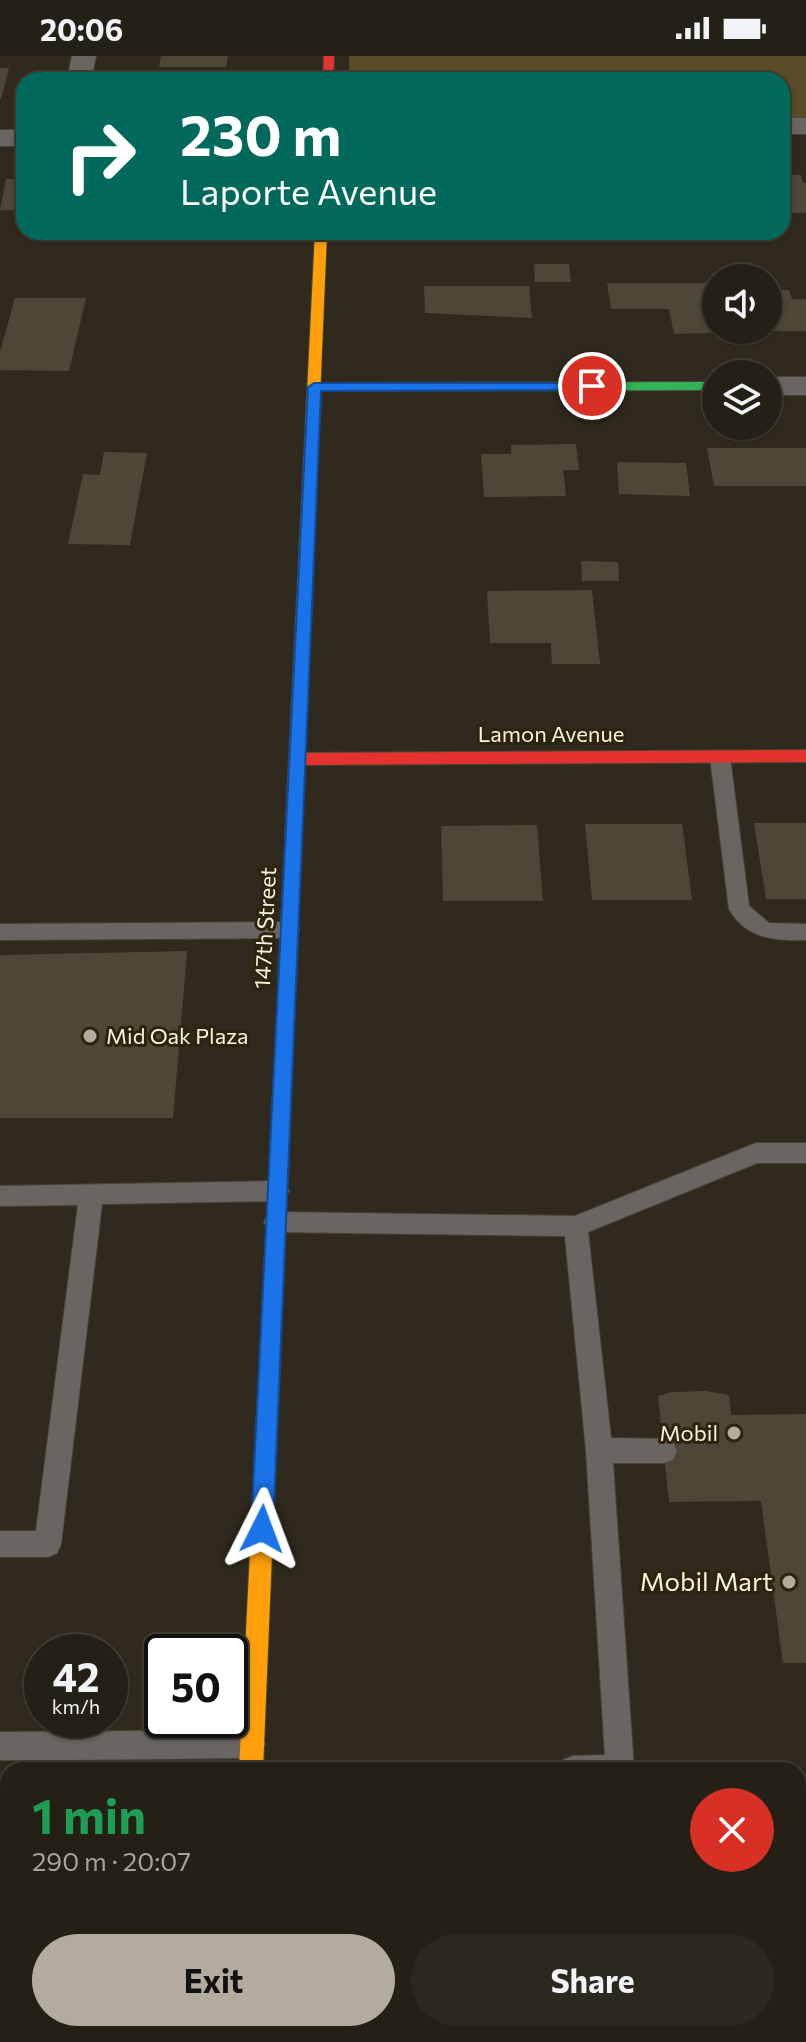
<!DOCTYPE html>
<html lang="en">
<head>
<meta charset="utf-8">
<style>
	:root { --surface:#242016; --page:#2c281f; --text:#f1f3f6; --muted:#a3a3a1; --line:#413e35; --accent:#b2ac9f }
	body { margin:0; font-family:Commissioner,sans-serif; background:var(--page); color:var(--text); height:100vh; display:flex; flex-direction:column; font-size:30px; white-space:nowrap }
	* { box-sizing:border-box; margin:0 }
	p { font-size:26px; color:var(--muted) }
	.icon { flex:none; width:44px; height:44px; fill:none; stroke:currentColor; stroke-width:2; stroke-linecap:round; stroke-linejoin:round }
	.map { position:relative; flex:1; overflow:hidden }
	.sheet { position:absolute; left:0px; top:1706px; width:806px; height:280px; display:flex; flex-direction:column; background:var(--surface); border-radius:24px 24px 0 0; box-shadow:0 2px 6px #0004,0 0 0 2px var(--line) }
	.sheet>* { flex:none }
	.top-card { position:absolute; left:16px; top:16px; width:774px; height:168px; border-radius:24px; box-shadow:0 2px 6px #0004,0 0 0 2px var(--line); background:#00695c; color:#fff; overflow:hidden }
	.buttons { position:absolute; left:702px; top:208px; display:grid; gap:16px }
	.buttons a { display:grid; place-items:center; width:80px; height:80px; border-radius:50%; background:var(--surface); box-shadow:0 2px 6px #0004,0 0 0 2px var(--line); font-size:40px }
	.speed { position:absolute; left:24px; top:1578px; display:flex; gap:16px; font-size:40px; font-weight:700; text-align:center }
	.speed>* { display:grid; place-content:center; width:104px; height:104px; border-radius:50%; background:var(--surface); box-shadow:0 2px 6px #0004,0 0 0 2px var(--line); line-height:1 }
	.speed small { font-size:20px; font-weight:400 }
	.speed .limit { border:4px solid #111; border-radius:12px; background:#fff; color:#111 }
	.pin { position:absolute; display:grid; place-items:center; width:68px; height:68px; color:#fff; margin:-34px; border:4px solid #fff; border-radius:50%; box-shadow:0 2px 8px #0007 }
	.me { position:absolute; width:88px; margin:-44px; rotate:3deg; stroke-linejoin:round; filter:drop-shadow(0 0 6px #0008) }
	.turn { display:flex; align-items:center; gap:28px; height:168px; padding:0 32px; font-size:36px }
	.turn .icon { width:104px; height:104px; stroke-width:2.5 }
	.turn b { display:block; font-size:56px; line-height:68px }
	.round { display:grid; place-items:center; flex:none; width:84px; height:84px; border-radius:42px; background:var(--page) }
	.headline { display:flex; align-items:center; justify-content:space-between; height:136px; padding:0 32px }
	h1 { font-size:48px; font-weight:700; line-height:60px; color:#1e9e55 }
	.cta { display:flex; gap:16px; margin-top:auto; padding:16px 32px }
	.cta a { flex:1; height:92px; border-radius:48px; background:var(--accent); color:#111; font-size:32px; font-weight:700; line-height:92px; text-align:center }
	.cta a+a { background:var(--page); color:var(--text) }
	.status { display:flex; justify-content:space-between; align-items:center; height:56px; padding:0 40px; background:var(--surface); direction:ltr }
	.status svg { height:22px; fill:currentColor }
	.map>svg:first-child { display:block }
	.green { fill:#5a4b28 }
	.building { fill:#4d4737 }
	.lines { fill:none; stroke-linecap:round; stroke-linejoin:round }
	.lane-casing { stroke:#4a453b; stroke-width:2 }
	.street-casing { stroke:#4a453b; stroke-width:2 }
	.fast-casing { stroke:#4a453b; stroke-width:2 }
	.slow-casing { stroke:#4a453b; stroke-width:2 }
	.jam-casing { stroke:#4a453b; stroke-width:2 }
	.lane { fill:#696661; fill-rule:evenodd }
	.street { fill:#696661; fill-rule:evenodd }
	.fast { fill:#30b455; fill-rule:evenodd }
	.slow { fill:#ff9f0a; fill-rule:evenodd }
	.jam { fill:#e5322d; fill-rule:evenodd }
	.route { fill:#1a73e8; stroke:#114b97; stroke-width:2 }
	.poi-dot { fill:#b2ac9f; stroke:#2e240c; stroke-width:3 }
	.labels { text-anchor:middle; stroke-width:6; stroke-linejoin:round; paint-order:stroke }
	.street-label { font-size:22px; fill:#f8f2e4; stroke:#2e240c }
	.poi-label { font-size:22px; fill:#f8f2e4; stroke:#2e240c; text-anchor:start }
	.near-poi-label { font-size:26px; fill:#f8f2e4; stroke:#2e240c; text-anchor:end }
</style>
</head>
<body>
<div class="status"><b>20:06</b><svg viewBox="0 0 49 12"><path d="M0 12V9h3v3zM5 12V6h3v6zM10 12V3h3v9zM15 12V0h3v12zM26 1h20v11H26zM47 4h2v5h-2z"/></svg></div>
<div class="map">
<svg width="806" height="1986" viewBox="0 0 806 1986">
	<rect width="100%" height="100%" fill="#302a1e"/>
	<!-- green -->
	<path class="green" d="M349,0h457v64h-24v-40h-433z"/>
	<!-- building -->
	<g class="building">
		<path d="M161,0h67l-2,11h-67z"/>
		<path d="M0,12h9l-8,31h-1z"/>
		<path d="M153,17h78l-1,7h-78z"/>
		<path d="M782,119h19l2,8h3v30h-24z"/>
		<path d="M6,123h18v31h-24z"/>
		<path d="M534,208h35l2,18h-36z"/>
		<path d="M607,227h99l10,50 -42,1 -5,-25h-58z"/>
		<path d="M424,230h105l3,32 -107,-5z"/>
		<path d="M768,234h21l3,9h14v32h-38z"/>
		<path d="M15,242h71l-17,73 -69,-1v-18z"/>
		<path d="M576,388l3,26h-16l3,26 -82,1 -3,-43h30v-9z"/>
		<path d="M707,392h99v38h-92z"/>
		<path d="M104,396l43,1 -17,92 -62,-1 15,-70 17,1z"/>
		<path d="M617,406l69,1 4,33 -71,-2z"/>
		<path d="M581,505l37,1 1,19h-37z"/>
		<path d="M592,534l8,74h-48l-1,-21h-61l-3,-52z"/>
		<path d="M754,767h52v76h-40z"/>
		<path d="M585,768h97l10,76h-100z"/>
		<path d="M537,769l6,76h-100l-2,-75z"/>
		<path d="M187,895l-14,167h-173v-163z"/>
		<path d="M706,1335l23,4 2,20 75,-1v249h-23l-22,-162 -92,1 -11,-106 14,-4z"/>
		<rect x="798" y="1792" width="8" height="73"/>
	</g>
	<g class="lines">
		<!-- lane casing -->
		<g class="lane-casing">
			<g id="lane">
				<path d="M720,694l10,7 19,149 20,17 37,1v16c-31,1 -60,-1 -77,-31l-19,-152z"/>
				<path d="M289,866l7,2 3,6 -3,6 -7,2 -289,2v-16z"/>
				<path d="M756,1087h50v20h-49l-169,69 23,206 53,1 9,3 4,9 -4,9 -9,3h-51l21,307h-75l4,-10 10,-4 32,-1 -19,-305 -21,-214 -289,-4 -8,-3 -4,-7 4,-7 8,-3 299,4z"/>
				<path d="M277,1125l8,3 4,7 -4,7 -8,3 -175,3 -41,340 -4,9 -9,4h-48v-26h36l42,-326 -78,1v-20z"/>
				<path d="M251,1674l10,4 4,10 -4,10 -10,4 -181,2 -2,10h-28l1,-10h-41v-28z"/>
				<path d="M798,1730l8,4v72l-3,1 -5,-2z"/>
				<rect x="798" y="1913" width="8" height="30"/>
				<path d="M8,1925v35l-8,4v-36z"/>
			</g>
		</g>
		<!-- street casing -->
		<g class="street-casing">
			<g id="street">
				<path d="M72,0h24l-5,24h-24z"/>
				<rect x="782" y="62" width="24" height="16"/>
				<rect x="0" y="74" width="24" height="16"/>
				<rect x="768" y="321" width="38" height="18"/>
			</g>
		</g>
		<!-- fast casing -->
		<g class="fast-casing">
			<path id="fast" d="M716,326v8l-402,1 -6,-4 6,-4z"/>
		</g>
		<!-- slow casing -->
		<g class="slow-casing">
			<g id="slow">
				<path d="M315,176h12l-23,546 -8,6 -8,-6z"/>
				<path d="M282,1032l6,3 3,5 -28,674h-24l34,-674 3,-5z"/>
				<path d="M226,1978h26l-1,8h-26z"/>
			</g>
		</g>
		<!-- jam casing -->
		<g class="jam-casing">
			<g id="jam">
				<path d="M324,0h10l-1,24h-10z"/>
				<path d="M806,694v12l-509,3 -8,-6 8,-6z"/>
				<path d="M296,716l8,6 -13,318 -3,5h-12l-3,-5 15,-318z"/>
			</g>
		</g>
		<!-- lane -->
		<use href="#lane" class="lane"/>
		<!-- street -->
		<use href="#street" class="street"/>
		<!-- fast -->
		<use href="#fast" class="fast"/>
		<!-- slow -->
		<use href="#slow" class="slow"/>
		<!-- jam -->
		<use href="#jam" class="jam"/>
	</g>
	<!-- route -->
	<path class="route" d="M314,327h278l7,3 -7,4 -271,1 -48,1138 -4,8 -7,3 -8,-3 -3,-8 57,-1142z"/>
	<!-- markers -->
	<g class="poi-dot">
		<circle cx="90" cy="980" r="8"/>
		<circle cx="734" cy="1377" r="8"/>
		<circle cx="789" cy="1526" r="8"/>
	</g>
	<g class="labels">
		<!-- street labels -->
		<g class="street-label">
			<text x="551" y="686">Lamon Avenue</text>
			<text transform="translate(265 872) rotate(-87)" y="8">147th Street</text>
		</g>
		<!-- poi labels -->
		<g class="poi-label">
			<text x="106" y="988">Mid Oak Plaza</text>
			<text x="718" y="1385" text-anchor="end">Mobil</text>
		</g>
		<!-- near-poi labels -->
		<g class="near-poi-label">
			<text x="773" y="1535">Mobil Mart</text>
		</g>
	</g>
</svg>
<div class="buttons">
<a><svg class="icon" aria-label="sound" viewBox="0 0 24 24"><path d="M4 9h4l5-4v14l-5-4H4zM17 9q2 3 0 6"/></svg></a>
<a><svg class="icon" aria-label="layers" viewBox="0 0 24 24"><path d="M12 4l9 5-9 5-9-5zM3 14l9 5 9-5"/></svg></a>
</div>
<div class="speed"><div>42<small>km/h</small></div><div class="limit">50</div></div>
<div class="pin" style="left:592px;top:330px;background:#d93025"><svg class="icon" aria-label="arrive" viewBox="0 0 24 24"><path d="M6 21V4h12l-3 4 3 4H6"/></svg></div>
<svg class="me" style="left:262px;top:1473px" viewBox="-20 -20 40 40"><path d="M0-17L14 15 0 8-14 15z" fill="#1a73e8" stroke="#fff" stroke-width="4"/></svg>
<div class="top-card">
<div class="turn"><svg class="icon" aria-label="right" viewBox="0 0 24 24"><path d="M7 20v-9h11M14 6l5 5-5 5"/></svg><div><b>230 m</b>Laporte Avenue</div></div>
</div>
<section class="sheet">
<div class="headline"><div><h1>1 min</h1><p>290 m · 20:07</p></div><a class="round" style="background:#d93025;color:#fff"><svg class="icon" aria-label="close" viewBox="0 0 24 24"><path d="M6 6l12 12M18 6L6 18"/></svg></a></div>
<div class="cta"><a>Exit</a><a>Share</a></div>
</section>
</div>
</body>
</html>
